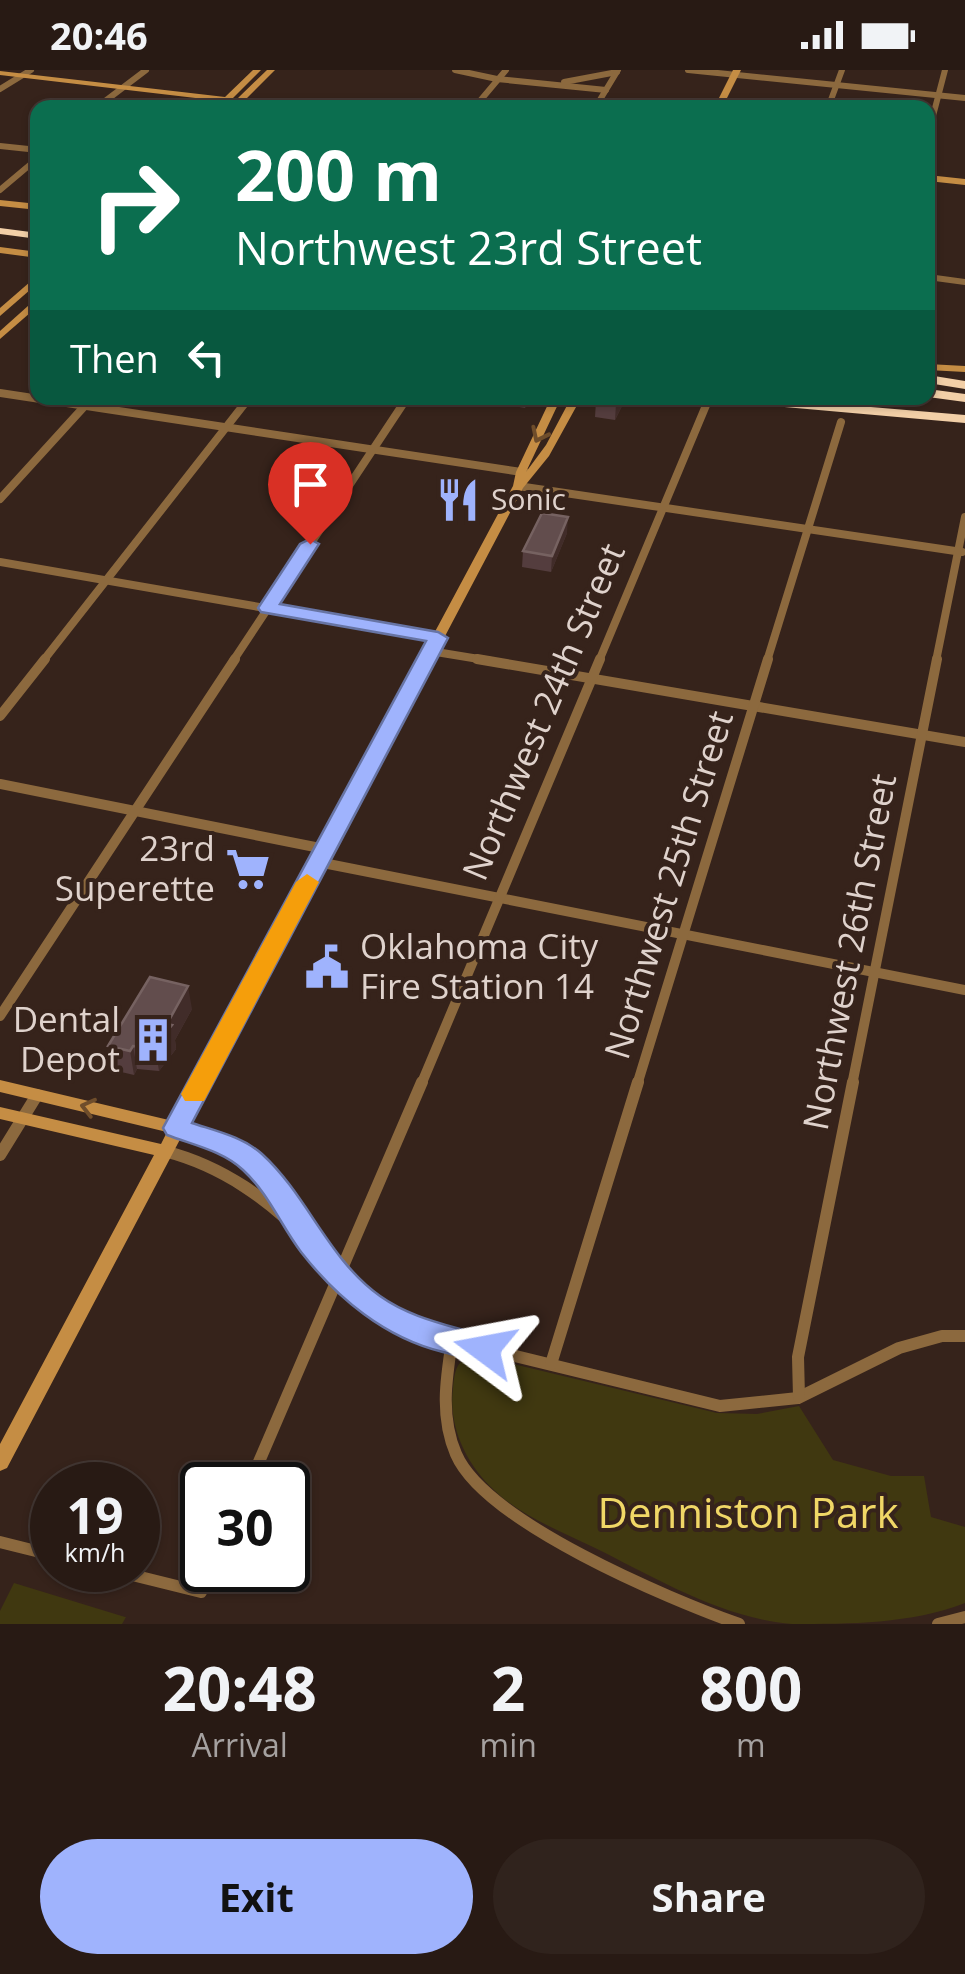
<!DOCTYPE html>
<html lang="en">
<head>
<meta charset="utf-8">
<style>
	:root { --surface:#281a14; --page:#30231d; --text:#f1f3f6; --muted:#a5a1a0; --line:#443834; --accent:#9fb3fd }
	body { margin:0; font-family:"Open Sans",sans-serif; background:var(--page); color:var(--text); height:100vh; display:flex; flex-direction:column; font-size:38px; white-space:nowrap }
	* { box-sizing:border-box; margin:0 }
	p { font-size:32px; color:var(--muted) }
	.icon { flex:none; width:55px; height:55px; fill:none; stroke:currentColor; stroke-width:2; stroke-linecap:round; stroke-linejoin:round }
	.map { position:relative; height:1554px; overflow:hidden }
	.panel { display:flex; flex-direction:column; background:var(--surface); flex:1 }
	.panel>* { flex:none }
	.top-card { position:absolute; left:30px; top:30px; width:905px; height:305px; border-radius:20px; box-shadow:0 2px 8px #0004,0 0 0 2px var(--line); background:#0b6e4f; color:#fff; overflow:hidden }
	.speed { position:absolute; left:30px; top:1392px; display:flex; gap:20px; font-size:50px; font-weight:700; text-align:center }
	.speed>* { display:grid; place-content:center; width:130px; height:130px; border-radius:50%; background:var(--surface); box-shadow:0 2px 8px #0004,0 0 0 2px var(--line); line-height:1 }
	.speed small { font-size:25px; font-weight:400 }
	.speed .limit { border:5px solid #111; border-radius:15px; background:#fff; color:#111 }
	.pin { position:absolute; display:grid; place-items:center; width:85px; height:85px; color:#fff; margin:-102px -42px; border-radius:50% 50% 50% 0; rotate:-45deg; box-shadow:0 0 10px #0007 }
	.pin .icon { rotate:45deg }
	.me { position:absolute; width:110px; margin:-55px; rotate:283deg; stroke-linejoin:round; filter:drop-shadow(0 0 8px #0008) }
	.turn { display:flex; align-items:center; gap:35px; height:210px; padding:0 40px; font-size:45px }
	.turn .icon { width:130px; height:130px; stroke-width:2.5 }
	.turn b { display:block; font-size:70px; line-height:85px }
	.then { display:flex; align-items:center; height:95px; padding:0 40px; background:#0003; gap:20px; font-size:38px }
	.eta { display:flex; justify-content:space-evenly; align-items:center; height:170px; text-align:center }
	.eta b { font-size:60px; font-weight:700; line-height:70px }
	.cta { display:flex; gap:20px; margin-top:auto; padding:20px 40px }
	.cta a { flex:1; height:115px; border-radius:60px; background:var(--accent); color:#111; font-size:40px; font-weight:700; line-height:115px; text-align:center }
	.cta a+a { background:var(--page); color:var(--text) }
	.status { display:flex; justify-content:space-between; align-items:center; height:70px; padding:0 50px; background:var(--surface); direction:ltr }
	.status svg { height:28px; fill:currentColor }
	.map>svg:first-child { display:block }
	.green { fill:#403810 }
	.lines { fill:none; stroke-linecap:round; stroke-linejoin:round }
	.street-far3 { stroke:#8c693e; stroke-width:6 }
	.street-far2 { stroke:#8c693e; stroke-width:8 }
	.street-far1 { stroke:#8c693e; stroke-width:10 }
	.street { stroke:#8c693e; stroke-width:12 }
	.secondary { fill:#c58d44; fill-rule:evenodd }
	.highway { fill:#f2cfa7; fill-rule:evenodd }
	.wall { fill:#543d3e }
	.shaded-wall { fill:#412c29 }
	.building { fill:#624d4d; stroke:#766261; stroke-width:2.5 }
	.oneway { stroke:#6f4d2b }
	.route { fill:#9fb3fd; stroke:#6774a4; stroke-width:2.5 }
	.slow { fill:#f59e0b }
	.labels { text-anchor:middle; stroke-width:8; stroke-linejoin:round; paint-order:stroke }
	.far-poi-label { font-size:30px; fill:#dfd2cc; stroke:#36231b; text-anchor:start }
	.street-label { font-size:35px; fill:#dfd2cc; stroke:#36231b }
	.poi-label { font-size:35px; fill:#dfd2cc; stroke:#36231b; text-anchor:end }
	.near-park-label { font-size:42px; fill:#f0d766; stroke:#36231b }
</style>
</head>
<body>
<div class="status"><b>20:46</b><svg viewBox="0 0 49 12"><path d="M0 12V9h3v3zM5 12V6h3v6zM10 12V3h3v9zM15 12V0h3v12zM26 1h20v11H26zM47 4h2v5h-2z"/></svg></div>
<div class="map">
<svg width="965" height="1554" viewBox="0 0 965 1554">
	<rect width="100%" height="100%" fill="#36231b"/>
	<!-- green -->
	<g class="green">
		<path d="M476,1285l241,58 40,1 42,-8 34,54 58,16h33l7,41 34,10v76c-54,21 -115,21 -173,21 -71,-6 -136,-46 -199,-77 -33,-16 -72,-31 -99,-57 -28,-26 -46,-64 -41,-102 2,-18 3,-29 23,-33z"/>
		<path d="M14,1513l111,34h1l-4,7h-122v-13z"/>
	</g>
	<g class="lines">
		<!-- street-far3 -->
		<g class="street-far3">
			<path d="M455,0l42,9 109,11"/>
			<path d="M688,0l277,28"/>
			<path d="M564,12l53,-10"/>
			<path d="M0,19l31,-19"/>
			<path d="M96,38l50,-38"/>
			<path d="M474,38l32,-38"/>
			<path d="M595,38l23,-38"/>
			<path d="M828,38l14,-38"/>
			<path d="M928,65l17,-65"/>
			<path d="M0,76l38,4"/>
			<path d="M0,120l38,-32"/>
			<path d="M928,207l37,5"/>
		</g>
		<!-- street-far2 -->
		<g class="street-far2">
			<path d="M0,323l528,80"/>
			<path d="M518,416l444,66"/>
			<path d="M0,429l92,-101"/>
			<path d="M0,492l438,76"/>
			<path d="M430,581l61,10"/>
			<path d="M43,591l206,-263"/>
			<path d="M233,591l174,-263"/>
			<path d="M599,591l108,-258"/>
			<path d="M767,591l74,-239"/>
			<path d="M936,591l29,-144"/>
		</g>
		<!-- street-far1 -->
		<g class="street-far1">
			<path d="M477,589l488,83"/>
			<path d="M0,646l45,-57"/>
			<path d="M0,714l325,65"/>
			<path d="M318,792l647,128"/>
			<path d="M0,946l235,-357"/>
			<path d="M421,1015l179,-426"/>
			<path d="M637,1015l131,-426"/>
			<path d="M852,1015l85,-426"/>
		</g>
		<!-- street -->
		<g class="street">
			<path d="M176,1058c65,24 93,46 129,105"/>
			<path d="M164,1081c59,15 106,49 148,93 20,21 36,45 59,62 18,13 40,22 62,30l287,70 78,-8 101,-50 43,-12h23"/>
			<path d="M0,1085l37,-60"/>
			<path d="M452,1271c-6,38 -12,76 4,113 29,68 213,145 283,170"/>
			<path d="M551,1294l87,-282"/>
			<path d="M799,1327l-1,-40 55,-275"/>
			<path d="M249,1415l173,-403"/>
			<path d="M0,1472l52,13"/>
			<path d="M112,1500l89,22 10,-22"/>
			<path d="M938,1554l27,-7"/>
		</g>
		<!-- secondary -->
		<g class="secondary">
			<path d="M253,0h8l-28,28h5l29,-28h8l-29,29 61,9h-29l-36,-5 -4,2 -3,-3 -10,1 -4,-2 -221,-26v-4l225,26z"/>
			<path d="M733,0h8l-19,38h-8z"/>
			<path d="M928,105l37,4v6l-37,-4z"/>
			<path d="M0,130l38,4v6l-38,-4z"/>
			<path d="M0,177l38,5v6l-38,-5z"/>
			<path d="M38,205v8l-38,33v-8z"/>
			<path d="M38,227v9l-38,33v-8z"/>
			<path d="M928,294l37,2v6l-37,-2z"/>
			<path d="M551,328h10l-35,74 20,-27 25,-47h10l-32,58 -26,32 -516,980 -7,3v-27l154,-289 -154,-36v-12l161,37 6,-12 -167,-40v-12l173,41 340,-635 3,-14z"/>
		</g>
		<!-- highway -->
		<g class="highway">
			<path d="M0,158l38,5v6l-38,-5z"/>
			<path d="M928,305l37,6v8l-37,-6z"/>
			<path d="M928,319l37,5v8l-37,-5z"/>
			<path d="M721,328h44l200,17v8l-238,-21z"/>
		</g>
	</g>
	<!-- wall -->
	<g class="wall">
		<path d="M509,328h21l-5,10 -17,-3z"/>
		<path d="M598,328h28l-11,22 -20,-3 1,-16z"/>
		<path d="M567,463l-16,39 -29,-5 1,-16z"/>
		<path d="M192,939l-17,31 1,9 -17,22 -22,-2 -3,6 -21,-5 -5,-24z"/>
	</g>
	<!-- shaded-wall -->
	<g class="shaded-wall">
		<path d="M619,328h7l-11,22 1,-16z"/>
		<path d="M568,447l-1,16 -16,39 1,-16z"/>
		<path d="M188,916l4,23 -17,31 1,9 -17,22 -4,-24z"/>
		<path d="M133,976l4,23 -3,6 -4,-24z"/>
	</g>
	<!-- building -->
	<g class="building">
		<path d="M598,328h21l-3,6 -20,-3z"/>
		<path d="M542,443l26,4 -16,39 -29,-5z"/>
		<path d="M150,907l38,9 -21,38 5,1 -17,22 -22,-1 -3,5 -22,-5z"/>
	</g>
	<!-- one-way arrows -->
	<defs><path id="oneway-chevron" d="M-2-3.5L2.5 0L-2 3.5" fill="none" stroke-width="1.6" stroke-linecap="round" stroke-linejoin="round" transform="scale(2.5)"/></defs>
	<g class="oneway">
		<use href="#oneway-chevron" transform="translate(539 365) rotate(116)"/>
		<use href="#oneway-chevron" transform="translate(88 1037) rotate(-166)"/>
	</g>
	<!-- route -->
	<path class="route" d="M310,469l9,5 -39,60 158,28 10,6 -256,485c24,8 51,14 70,31 46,42 66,105 118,142 35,25 77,30 115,44l5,9 -5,9c-16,6 -35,-2 -52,-6 -58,-14 -106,-54 -142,-100 -21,-28 -32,-58 -58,-82 -20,-19 -50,-25 -76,-35l-4,-7 263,-487 -165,-29 -3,-4 42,-64z"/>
	<!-- slow -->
	<path class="slow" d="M307,804l12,8 -115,219h-19l-4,-7 4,-7 111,-205z"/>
	<!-- icons -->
	<defs>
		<g id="restaurant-bare" transform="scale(3.45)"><path d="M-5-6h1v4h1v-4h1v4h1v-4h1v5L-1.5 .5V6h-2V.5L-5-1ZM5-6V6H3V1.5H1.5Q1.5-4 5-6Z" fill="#9fb3fd" stroke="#36231b" stroke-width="2.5" paint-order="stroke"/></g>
		<g id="supermarket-bare" transform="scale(3.45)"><path d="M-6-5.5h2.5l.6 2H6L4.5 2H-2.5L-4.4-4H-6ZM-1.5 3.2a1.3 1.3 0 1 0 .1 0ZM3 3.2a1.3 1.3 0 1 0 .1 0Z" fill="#9fb3fd" stroke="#36231b" stroke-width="2.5" paint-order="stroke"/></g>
		<g id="civic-bare" transform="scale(3.45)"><path d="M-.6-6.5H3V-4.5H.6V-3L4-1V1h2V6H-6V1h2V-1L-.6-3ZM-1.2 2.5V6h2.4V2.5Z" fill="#9fb3fd" stroke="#36231b" stroke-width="2.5" paint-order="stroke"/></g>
		<g id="building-bare" transform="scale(3.45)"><path d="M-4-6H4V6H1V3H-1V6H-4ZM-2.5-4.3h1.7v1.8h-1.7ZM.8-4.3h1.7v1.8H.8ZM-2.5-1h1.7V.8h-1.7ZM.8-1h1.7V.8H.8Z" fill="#9fb3fd" stroke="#36231b" stroke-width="2.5" paint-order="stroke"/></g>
	</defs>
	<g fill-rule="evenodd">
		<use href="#restaurant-bare" x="458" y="430"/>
		<use href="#supermarket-bare" x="248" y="799"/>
		<use href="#civic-bare" x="327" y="897"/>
		<use href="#building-bare" x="153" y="970"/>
	</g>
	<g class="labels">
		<!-- far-poi labels -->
		<g class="far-poi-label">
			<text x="491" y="440">Sonic</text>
		</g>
		<!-- street labels -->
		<g class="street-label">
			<text transform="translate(544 642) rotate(-67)" y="12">Northwest 24th Street</text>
			<text transform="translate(669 815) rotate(-73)" y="12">Northwest 25th Street</text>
			<text transform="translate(850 882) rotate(-79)" y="12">Northwest 26th Street</text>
		</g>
		<!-- poi labels -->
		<g class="poi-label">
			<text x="215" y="791">23rd<tspan x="215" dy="40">Superette</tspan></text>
			<text x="360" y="889" text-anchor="start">Oklahoma City<tspan x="360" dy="40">Fire Station 14</tspan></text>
			<text x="120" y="962">Dental<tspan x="120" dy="40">Depot</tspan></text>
		</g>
		<!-- near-park labels -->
		<g class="near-park-label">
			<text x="748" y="1458">Denniston Park</text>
		</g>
	</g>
</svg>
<div class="speed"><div>19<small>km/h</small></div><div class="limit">30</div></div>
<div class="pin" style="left:310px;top:474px;background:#d93025"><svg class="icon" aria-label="arrive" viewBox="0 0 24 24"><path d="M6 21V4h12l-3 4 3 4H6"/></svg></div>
<svg class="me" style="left:485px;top:1279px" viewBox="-20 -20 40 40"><path d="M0-17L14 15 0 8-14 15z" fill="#9fb3fd" stroke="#fff" stroke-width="4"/></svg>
<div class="top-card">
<div class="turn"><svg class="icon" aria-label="right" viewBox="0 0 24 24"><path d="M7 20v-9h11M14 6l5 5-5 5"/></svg><div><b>200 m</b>Northwest 23rd Street</div></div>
<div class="then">Then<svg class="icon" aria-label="left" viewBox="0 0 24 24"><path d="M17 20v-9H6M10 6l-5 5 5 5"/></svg></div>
</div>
</div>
<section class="panel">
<div class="eta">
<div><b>20:48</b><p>Arrival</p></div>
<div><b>2</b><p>min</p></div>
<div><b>800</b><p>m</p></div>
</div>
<div class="cta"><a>Exit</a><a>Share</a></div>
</section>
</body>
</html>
